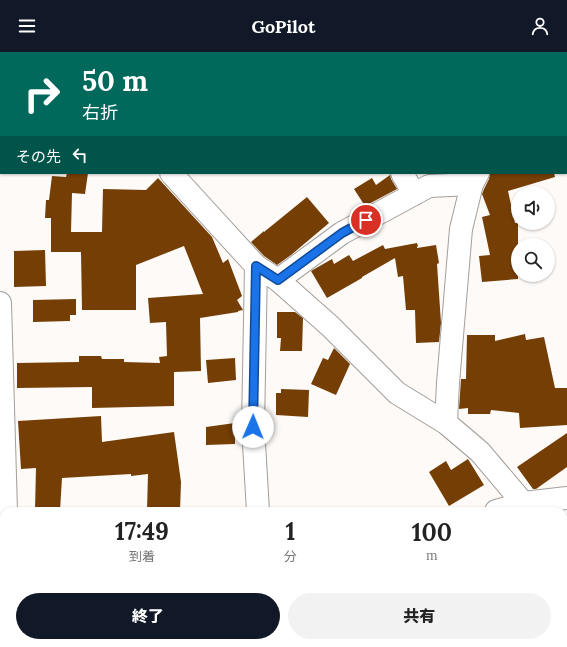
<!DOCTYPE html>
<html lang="ja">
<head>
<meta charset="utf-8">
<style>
	:root { --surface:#fff; --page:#f2f2f2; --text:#222; --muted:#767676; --accent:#111827 }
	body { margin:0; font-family:Lora,"Noto Sans JP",serif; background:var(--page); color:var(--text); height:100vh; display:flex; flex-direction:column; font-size:15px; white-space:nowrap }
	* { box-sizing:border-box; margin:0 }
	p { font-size:13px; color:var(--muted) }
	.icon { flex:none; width:22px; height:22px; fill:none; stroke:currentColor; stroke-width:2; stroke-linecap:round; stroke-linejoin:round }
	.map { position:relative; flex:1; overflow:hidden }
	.sheet { position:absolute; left:0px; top:455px; width:567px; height:140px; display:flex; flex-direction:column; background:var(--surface); border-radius:12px 12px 0 0; box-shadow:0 1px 3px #0004 }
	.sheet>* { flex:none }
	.banner { position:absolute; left:0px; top:0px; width:567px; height:122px; box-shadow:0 1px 3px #0004; background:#00695c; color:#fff; overflow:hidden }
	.tools { position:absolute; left:511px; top:134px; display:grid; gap:8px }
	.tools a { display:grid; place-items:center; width:44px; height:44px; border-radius:50%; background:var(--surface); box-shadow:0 1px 3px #0004; font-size:20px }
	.pin { position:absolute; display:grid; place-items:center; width:34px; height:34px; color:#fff; margin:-17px; border:2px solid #fff; border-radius:50%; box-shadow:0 1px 4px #0007 }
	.me { position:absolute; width:44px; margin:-22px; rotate:1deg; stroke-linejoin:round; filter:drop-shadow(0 0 3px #0008) }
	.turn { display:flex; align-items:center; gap:14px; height:84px; padding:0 16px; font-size:18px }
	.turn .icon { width:52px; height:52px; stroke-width:2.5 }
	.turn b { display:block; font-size:28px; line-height:34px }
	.then { display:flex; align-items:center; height:38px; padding:0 16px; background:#0003; gap:8px; font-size:15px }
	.eta { display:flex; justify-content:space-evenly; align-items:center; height:68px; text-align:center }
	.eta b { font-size:24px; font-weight:800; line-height:28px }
	.button { display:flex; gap:8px; margin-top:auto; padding:8px 16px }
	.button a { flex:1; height:46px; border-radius:24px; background:var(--accent); color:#fff; font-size:16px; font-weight:800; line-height:46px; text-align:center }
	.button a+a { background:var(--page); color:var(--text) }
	header { display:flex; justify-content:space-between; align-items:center; height:52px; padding:0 16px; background:var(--accent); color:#fff; font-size:18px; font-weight:800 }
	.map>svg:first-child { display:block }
	.building { fill:#743e05 }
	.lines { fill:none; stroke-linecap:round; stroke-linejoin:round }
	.minor-casing { stroke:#a29e9b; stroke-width:24 }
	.minor { stroke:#fff; stroke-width:22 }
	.route-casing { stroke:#114b97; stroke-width:10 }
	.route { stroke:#1a73e8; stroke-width:7 }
</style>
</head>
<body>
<header><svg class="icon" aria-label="menu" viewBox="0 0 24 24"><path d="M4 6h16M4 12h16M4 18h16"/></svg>GoPilot<svg class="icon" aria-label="person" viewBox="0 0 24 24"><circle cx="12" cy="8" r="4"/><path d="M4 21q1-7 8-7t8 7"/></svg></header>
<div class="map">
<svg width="567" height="595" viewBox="0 0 567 595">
	<rect width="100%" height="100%" fill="#fefaf7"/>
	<!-- building -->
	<g class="building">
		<path d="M67,121h21l-3,21 -13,-1 -1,39h31l1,-43 43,1 12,-12 54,59 11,26 5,-4 14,37 -5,4 6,10 -5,1v1l-38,6 1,53 -27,1v34l-82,2v-21l-75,1v-25l62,-1v-6h22l1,3h22v3l36,1 -1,-6 8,-1 -1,-34 -16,1 -2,-25 55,-4 -19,-48 -48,19v45h-54l-1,-58h-30v-34h-6l1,-18h3l3,-24 14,1z"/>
		<path d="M490,121h64l1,4 -47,14 7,32h3v56l-36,3 -3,-26 11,-1 -8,-38 8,-2 -8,-21 2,-5 5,-10z"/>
		<path d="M390,123l1,4 6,10 -32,17 -11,-17 18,-11 4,7z"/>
		<path d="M307,145l22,26 -38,32 -14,10 -13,-9 -13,-14 13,-11v1z"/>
		<path d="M417,191l1,3 -1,1v1l19,-3 3,18 -2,1 4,59 -2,19 -23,1 -1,-33h-9l-3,-34 -5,1 -3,-19 -33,19v1l-35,20 -16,-27 21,-12 2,5 15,-9 4,6 30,-16 2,4z"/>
		<path d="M45,198l1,36 -32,1v-36z"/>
		<path d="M76,247v16h-6v6l-37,1v-22z"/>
		<path d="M277,260h18l8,6 -1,33h-22l1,-13h-4z"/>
		<path d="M525,282l1,6 18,-3 11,51h12v37l-47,3 -1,-15 -28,-3 -1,4h-22v-6l-9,1 2,-30h5l1,-44h28v6z"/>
		<path d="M334,296l16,16 -14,31 -25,-11 12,-26 5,2z"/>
		<path d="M235,306l1,22 -28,3 -2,-23z"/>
		<path d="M281,337l28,1 -1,27 -32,-2v-22h5z"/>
		<path d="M101,364l1,26 72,-10 7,50 -1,29h-33l1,-37 -17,2v-2l-69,4 -2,33h-25l1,-43 -15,1 -3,-48z"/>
		<path d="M235,371v21l-29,1v-18z"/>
		<path d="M567,381v34l-31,22h-3l-16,-22z"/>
		<path d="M468,407l16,26 -35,21 -20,-34 17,-11 5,9z"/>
	</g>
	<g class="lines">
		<!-- minor casing -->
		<g class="minor-casing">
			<g id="minor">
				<path d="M85,0v1"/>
				<path d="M228,0v1"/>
				<path d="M365,0l1,1"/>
				<path d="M185,1l3,-1"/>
				<path d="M0,2v-2"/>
				<path d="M566,32l1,-1"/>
				<path d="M171,121l85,93 22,14 52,46 67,67 49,30 34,29 50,59"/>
				<path d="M402,121l12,21"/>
				<path d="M256,214l-3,161 5,84"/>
				<path d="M278,228l64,-47 87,-47 43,-2"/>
				<path d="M0,251l6,208"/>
				<path d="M446,371l2,-40 13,-154 11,-45 6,-11"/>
				<path d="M496,459l28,-8 43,-5"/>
				<path d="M563,500l4,6"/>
				<path d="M0,515h4"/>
				<path d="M355,591l1,4"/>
				<path d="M516,591l1,4"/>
				<path d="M1,595l3,-33"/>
				<path d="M264,595l1,-4"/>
			</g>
		</g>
		<!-- minor -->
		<use href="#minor" class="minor"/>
	</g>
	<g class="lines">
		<!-- route casing -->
		<g class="route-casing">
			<path id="route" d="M253,375l3,-161 22,14 64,-47 24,-13"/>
		</g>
		<!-- route -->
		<use href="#route" class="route"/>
	</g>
</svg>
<div class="tools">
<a><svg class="icon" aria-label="sound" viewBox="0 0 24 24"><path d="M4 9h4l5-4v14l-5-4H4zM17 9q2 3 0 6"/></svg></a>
<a><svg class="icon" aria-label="search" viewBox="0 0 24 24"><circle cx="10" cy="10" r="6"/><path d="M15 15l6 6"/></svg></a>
</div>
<div class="pin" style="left:366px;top:168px;background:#d93025"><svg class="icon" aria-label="arrive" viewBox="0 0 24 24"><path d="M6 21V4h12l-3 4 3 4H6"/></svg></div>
<svg class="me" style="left:253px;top:375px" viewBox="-20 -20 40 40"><circle r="19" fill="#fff"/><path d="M0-13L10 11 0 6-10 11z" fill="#1a73e8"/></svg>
<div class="banner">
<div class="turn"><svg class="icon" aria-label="right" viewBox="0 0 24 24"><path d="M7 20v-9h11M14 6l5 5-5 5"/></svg><div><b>50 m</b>右折</div></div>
<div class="then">その先<svg class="icon" aria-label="left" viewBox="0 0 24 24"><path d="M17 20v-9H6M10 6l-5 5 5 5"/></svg></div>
</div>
<section class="sheet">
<div class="eta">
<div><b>17:49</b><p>到着</p></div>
<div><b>1</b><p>分</p></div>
<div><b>100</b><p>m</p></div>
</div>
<div class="button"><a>終了</a><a>共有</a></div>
</section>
</div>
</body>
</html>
